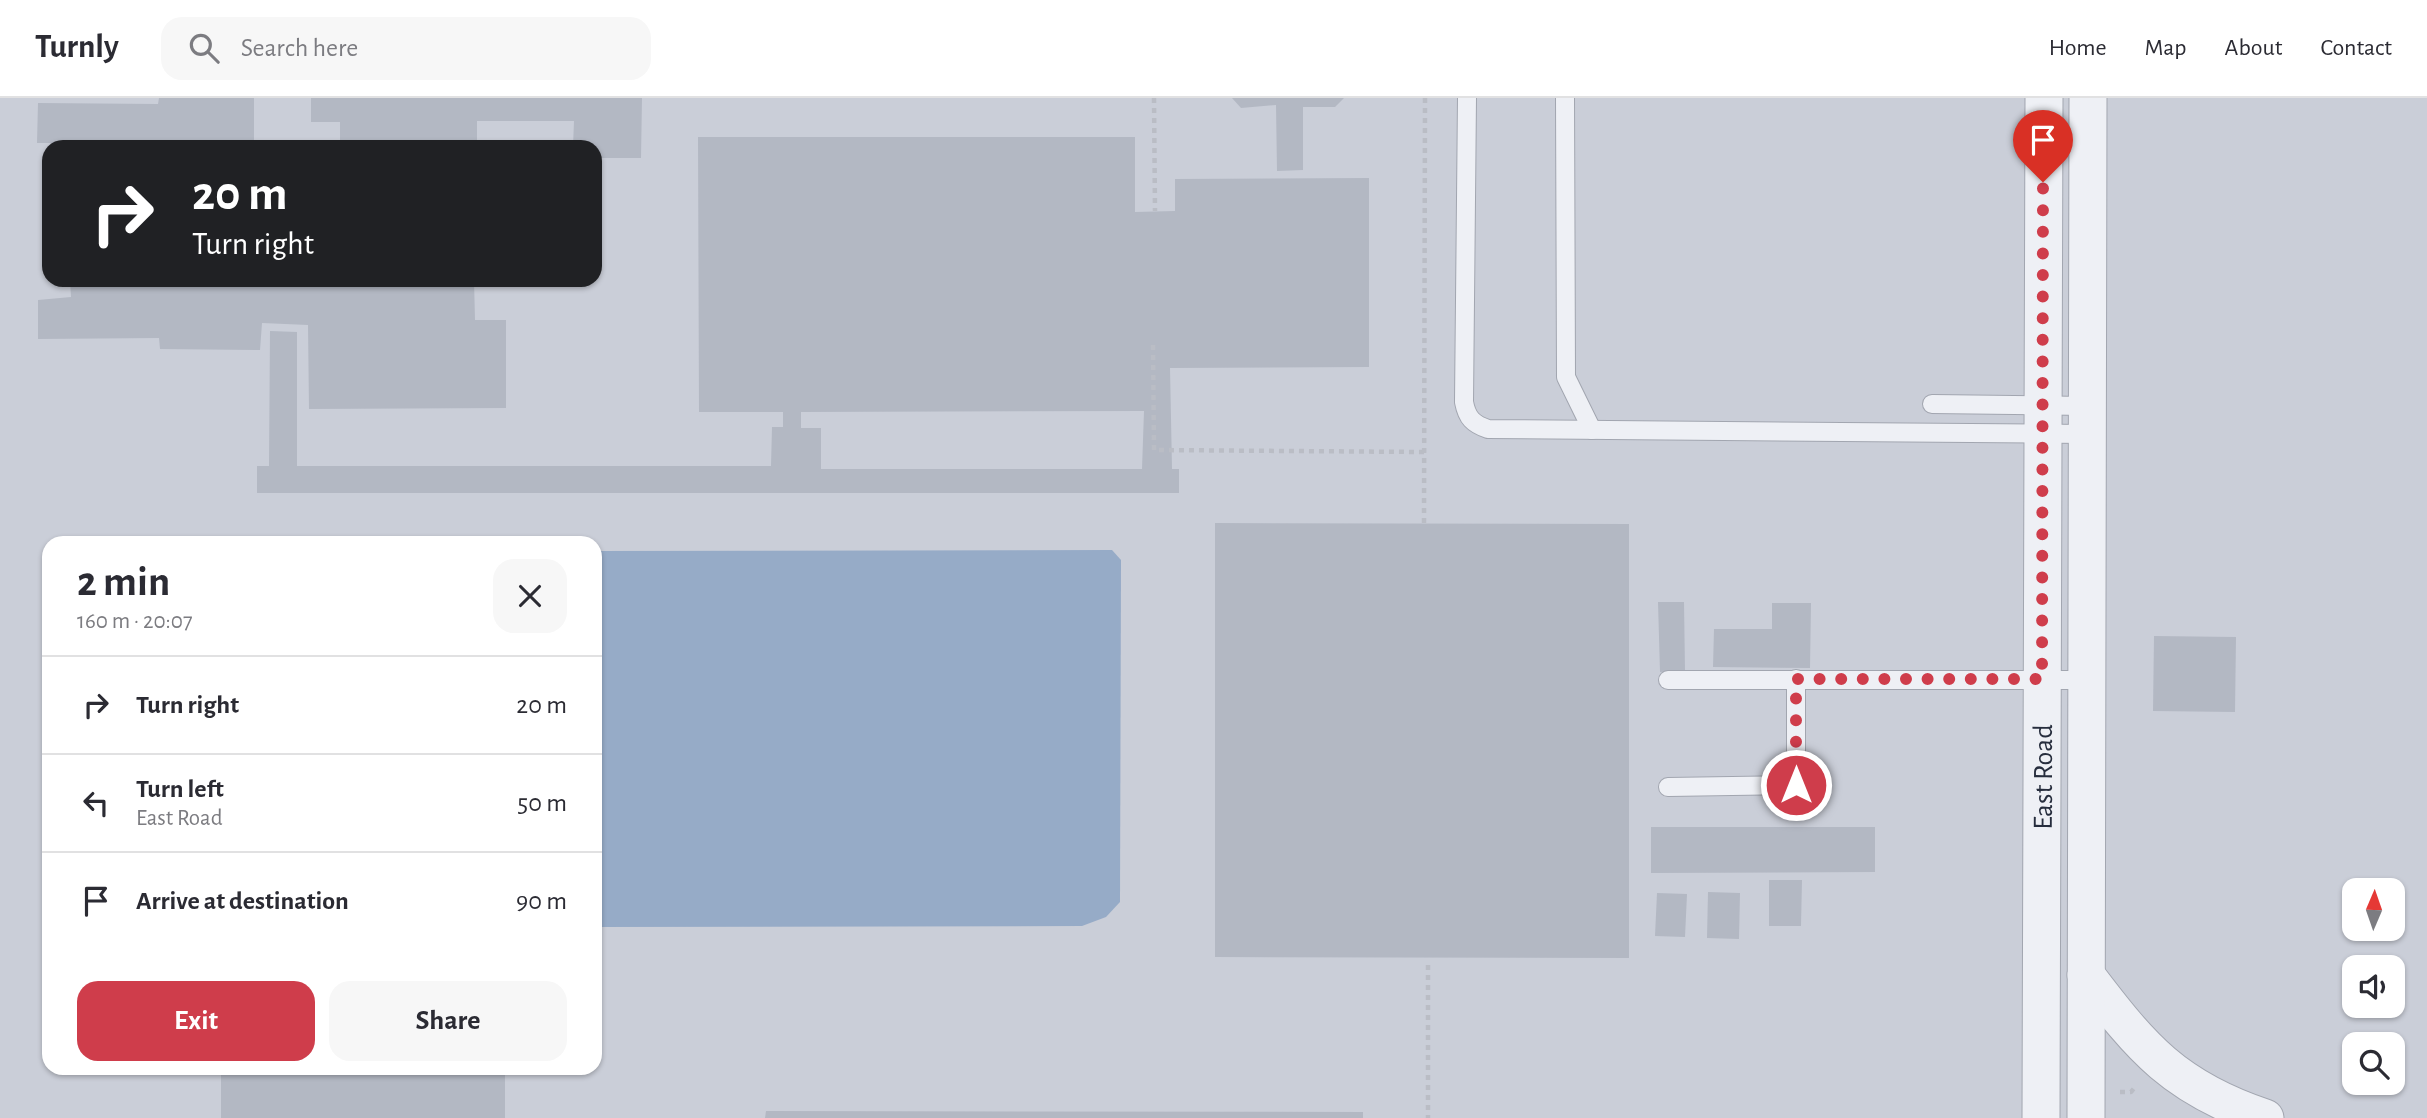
<!DOCTYPE html>
<html lang="en">
<head>
<meta charset="utf-8">
<style>
	:root { --surface:#fff; --page:#f7f7f7; --text:#2b2b33; --muted:#7c7c81; --line:#e1e1e2; --accent:#cf3d4b }
	body { margin:0; font-family:"Alegreya Sans",sans-serif; background:var(--page); color:var(--text); height:100vh; display:flex; flex-direction:column; font-size:26px; white-space:nowrap }
	* { box-sizing:border-box; margin:0 }
	p { font-size:23px; color:var(--muted) }
	.icon { flex:none; width:38px; height:38px; fill:none; stroke:currentColor; stroke-width:2; stroke-linecap:round; stroke-linejoin:round }
	.map { position:relative; flex:1; overflow:hidden }
	.drawer { position:absolute; left:42px; top:438px; width:560px; height:539px; display:flex; flex-direction:column; background:var(--surface); border-radius:21px; box-shadow:0 2px 5px #0004 }
	.drawer>* { flex:none }
	.hud { position:absolute; left:42px; top:42px; width:560px; height:147px; border-radius:21px; box-shadow:0 2px 5px #0004; background:#202124; color:#fff; overflow:hidden }
	.needle { width:46px; rotate:2deg }
	.tools { position:absolute; left:2342px; top:780px; display:grid; gap:14px }
	.tools a { display:grid; place-items:center; width:63px; height:63px; border-radius:14px; background:var(--surface); box-shadow:0 2px 5px #0004; font-size:35px }
	.pin { position:absolute; display:grid; place-items:center; width:60px; height:60px; color:#fff; margin:-72px -30px; border-radius:50% 50% 50% 0; rotate:-45deg; box-shadow:0 0 7px #0007 }
	.pin .icon { rotate:45deg }
	.me { position:absolute; width:77px; margin:-38px; rotate:0deg; stroke-linejoin:round; filter:drop-shadow(0 0 5px #0008) }
	.turn { display:flex; align-items:center; gap:24px; height:147px; padding:0 35px; font-size:32px }
	.turn .icon { width:91px; height:91px; stroke-width:2.5 }
	.turn b { display:block; font-size:49px; line-height:60px }
	.round { display:grid; place-items:center; flex:none; width:74px; height:74px; border-radius:21px; background:var(--page) }
	.headline { display:flex; align-items:center; justify-content:space-between; height:119px; padding:0 35px }
	h1 { font-size:42px; font-weight:600; line-height:52px }
	.primary-button { display:flex; gap:14px; margin-top:auto; padding:14px 35px }
	.primary-button a { flex:1; height:80px; border-radius:21px; background:var(--accent); color:#fff; font-size:28px; font-weight:600; line-height:80px; text-align:center }
	.primary-button a+a { background:var(--page); color:var(--text) }
	ul { padding:0; list-style:none }
	li { display:flex; align-items:center; gap:21px; height:98px; padding:0 35px; border-top:2px solid var(--line) }
	li div { flex:1 }
	li b { display:block; font-size:26px }
	li em { font-style:normal }
	header { display:flex; align-items:center; gap:42px; box-sizing:border-box; height:98px; padding:0 35px; background:var(--surface); border-bottom:2px solid var(--line) }
	header strong { font-size:33px }
	nav { display:flex; gap:38px; margin-inline-start:auto; font-size:24px }
	.search { width:490px; height:63px; background:var(--page); display:flex; align-items:center; gap:18px; box-sizing:border-box; padding:0 24px; border-radius:21px; color:var(--muted); font-size:26px }
	.map>svg:first-child { display:block }
	.built { fill:#caced8; fill-rule:evenodd }
	.water { fill:#96abc7 }
	.building { fill:#b3b8c3; fill-rule:evenodd }
	.lines { fill:none; stroke-linecap:round; stroke-linejoin:round }
	.lane-casing { stroke:#a2a6b0; stroke-width:20 }
	.street-casing { stroke:#a2a6b0; stroke-width:39 }
	.path { stroke:#babdc5; stroke-width:4.5; stroke-dasharray:5 5; stroke-linecap:butt }
	.lane { stroke:#eef0f5; stroke-width:18 }
	.street { stroke:#eef0f5; stroke-width:37 }
	.route { stroke:#cf3d4b; stroke-width:12; stroke-dasharray:0 21.6 }
	.labels { text-anchor:middle; stroke-width:5; stroke-linejoin:round; paint-order:stroke }
	.street-label { font-size:28px; fill:#262d3d; stroke:#ebeef4 }
</style>
</head>
<body>
<header>
<strong>Turnly</strong>
<div class="search"><svg class="icon" aria-label="search" viewBox="0 0 24 24"><circle cx="10" cy="10" r="6"/><path d="M15 15l6 6"/></svg>Search here</div>
<nav><a>Home</a><a>Map</a><a>About</a><a>Contact</a></nav>
</header>
<div class="map">
<svg width="2427" height="1020" viewBox="0 0 2427 1020">
	<rect width="100%" height="100%" fill="#dcdfe6"/>
	<!-- built -->
	<path class="built" d="M0,0h2427v1020h-2427zM49,49h546v133h-546zM49,444h546v526h-546zM2354,793h38v38h-38zM2354,870h38v38h-38zM2354,947h38v38h-38z"/>
	<!-- water -->
	<path class="water" d="M1112,452l9,10 -1,342 -14,15 -24,9 -487,1v-376z"/>
	<!-- building -->
	<g class="building">
		<path d="M159,0h95v42h86v-18h-29v-24h331l-1,60h-46v-11h-22l1,-26h-97v26h-411v-4h-29l1,-40 120,1z"/>
		<path d="M1232,0h112l-9,9h-32v63l-26,1 -1,-66 -35,3z"/>
		<path d="M698,39h437v75l40,-1v-32l194,-1v189l-199,1 2,101h7v24h-922v-27h12l1,-135 27,1v134h474l1,-39h11v-15h-84zM1144,313l-2,58h-321v-41h-20v-16z"/>
		<path d="M70,182h404l1,40h31v88l-197,1 -1,-84 -46,-2 -2,27 -100,-1 -1,-11 -121,1v-39l33,-3z"/>
		<path d="M1215,425l414,1v434l-414,-1z"/>
		<path d="M1658,504h26l1,69 -25,1z"/>
		<path d="M1772,505h39l-1,65 -97,-1 1,-38h58z"/>
		<path d="M2154,538l82,1 -1,75 -82,-1z"/>
		<path d="M1651,729h224v45l-224,1z"/>
		<path d="M1769,782h33l-1,46h-32z"/>
		<path d="M1708,794l32,1 -1,46 -32,-1z"/>
		<path d="M1657,795l30,1 -2,43 -30,-1z"/>
		<rect x="221" y="970" width="284" height="50"/>
		<path d="M766,1013l597,1v6h-598z"/>
	</g>
	<g class="lines">
		<!-- lane casing -->
		<g class="lane-casing">
			<g id="lane">
				<path d="M1467,0l-3,304c3,16 9,22 24,27l599,5"/>
				<path d="M1565,0l1,279 26,53"/>
				<path d="M1932,306l155,2"/>
				<path d="M1668,582h419"/>
				<path d="M1668,689l128,-2v-106"/>
			</g>
		</g>
		<!-- street casing -->
		<g class="street-casing">
			<g id="street">
				<path d="M2086,877c56,74 89,113 179,143"/>
				<path id="s1" d="M2041,1020l3,-1020"/>
				<path d="M2086,1020l2,-1020"/>
			</g>
		</g>
		<!-- path -->
		<g class="path">
			<path d="M1154,0l1,113"/>
			<path d="M1153,247l1,105 270,2"/>
			<path d="M1424,425l1,-425"/>
			<path d="M1428,867v153"/>
			<path d="M2120,994h11l5,-6"/>
		</g>
		<!-- lane -->
		<use href="#lane" class="lane"/>
		<!-- street -->
		<use href="#street" class="street"/>
	</g>
	<g class="lines">
		<!-- route -->
		<path class="route" d="M1796,687v-106h246l1,-497"/>
	</g>
	<g class="labels">
		<!-- street labels -->
		<g class="street-label">
			<text dy="10" stroke="none"><textPath href="#s1" startOffset="341">East Road</textPath></text>
		</g>
	</g>
</svg>
<div class="tools">
<a><svg class="needle" viewBox="-14 -14 28 28"><path d="M0-13l5 13h-10z" fill="#e53935"/><path d="M0 13l5-13h-10z" fill="#7c7c81"/></svg></a>
<a><svg class="icon" aria-label="sound" viewBox="0 0 24 24"><path d="M4 9h4l5-4v14l-5-4H4zM17 9q2 3 0 6"/></svg></a>
<a><svg class="icon" aria-label="search" viewBox="0 0 24 24"><circle cx="10" cy="10" r="6"/><path d="M15 15l6 6"/></svg></a>
</div>
<div class="pin" style="left:2043px;top:84px;background:#d93025"><svg class="icon" aria-label="arrive" viewBox="0 0 24 24"><path d="M6 21V4h12l-3 4 3 4H6"/></svg></div>
<svg class="me" style="left:1796px;top:687px" viewBox="-20 -20 40 40"><circle r="17" fill="#cf3d4b" stroke="#fff" stroke-width="3"/><path d="M0-11L8 9 0 5-8 9z" fill="#fff"/></svg>
<div class="hud">
<div class="turn"><svg class="icon" aria-label="right" viewBox="0 0 24 24"><path d="M7 20v-9h11M14 6l5 5-5 5"/></svg><div><b>20 m</b>Turn right</div></div>
</div>
<section class="drawer">
<div class="headline"><div><h1>2 min</h1><p>160 m · 20:07</p></div><a class="round"><svg class="icon" aria-label="close" viewBox="0 0 24 24"><path d="M6 6l12 12M18 6L6 18"/></svg></a></div>
<ul>
<li><svg class="icon" aria-label="right" viewBox="0 0 24 24"><path d="M7 20v-9h11M14 6l5 5-5 5"/></svg><div><b>Turn right</b></div><em>20 m</em></li>
<li><svg class="icon" aria-label="left" viewBox="0 0 24 24"><path d="M17 20v-9H6M10 6l-5 5 5 5"/></svg><div><b>Turn left</b><p>East Road</p></div><em>50 m</em></li>
<li><svg class="icon" aria-label="arrive" viewBox="0 0 24 24"><path d="M6 21V4h12l-3 4 3 4H6"/></svg><div><b>Arrive at destination</b></div><em>90 m</em></li>
</ul>
<div class="primary-button"><a>Exit</a><a>Share</a></div>
</section>
</div>
</body>
</html>
